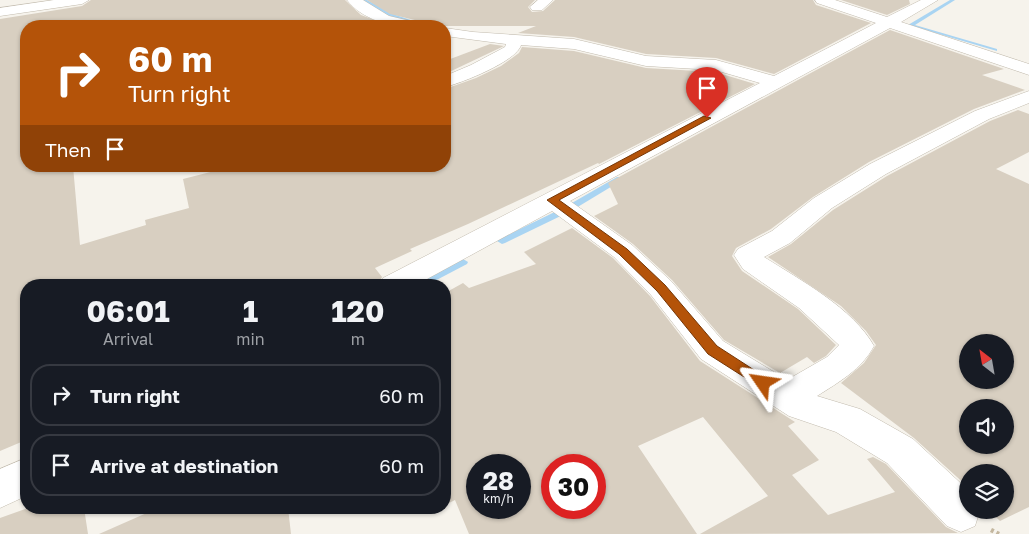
<!DOCTYPE html>
<html lang="en">
<head>
<meta charset="utf-8">
<style>
	:root { --surface:#171b24; --page:#242831; --text:#f1f3f6; --muted:#9ea1a6; --line:#363941 }
	body { margin:0; font-family:"Golos Text",sans-serif; background:var(--page); color:var(--text); height:100vh; display:flex; flex-direction:column; font-size:19px; white-space:nowrap }
	* { box-sizing:border-box; margin:0 }
	p { font-size:16px; color:var(--muted) }
	.icon { flex:none; width:28px; height:28px; fill:none; stroke:currentColor; stroke-width:2; stroke-linecap:round; stroke-linejoin:round }
	.map { position:relative; flex:1; overflow:hidden }
	.details { position:absolute; left:20px; top:279px; width:431px; height:235px; display:flex; flex-direction:column; background:var(--surface); border-radius:20px; box-shadow:0 1px 4px #0004 }
	.details>* { flex:none }
	.hud { position:absolute; left:20px; top:20px; width:431px; height:152px; border-radius:20px; box-shadow:0 1px 4px #0004; background:#b45309; color:#fff; overflow:hidden }
	.needle { width:32px; rotate:329deg }
	.fabs { position:absolute; left:959px; top:334px; display:grid; gap:10px }
	.fabs a { display:grid; place-items:center; width:55px; height:55px; border-radius:50%; background:var(--surface); box-shadow:0 1px 4px #0004; font-size:25px }
	.speed { position:absolute; left:466px; top:454px; display:flex; gap:10px; font-size:25px; font-weight:700; text-align:center }
	.speed>* { display:grid; place-content:center; width:65px; height:65px; border-radius:50%; background:var(--surface); box-shadow:0 1px 4px #0004; line-height:1 }
	.speed small { font-size:12px; font-weight:400 }
	.speed .limit { border:8px solid #d22; background:#fff; color:#111 }
	.pin { position:absolute; display:grid; place-items:center; width:42px; height:42px; color:#fff; margin:-51px -21px; border-radius:50% 50% 50% 0; rotate:-45deg; box-shadow:0 0 5px #0007 }
	.pin .icon { rotate:45deg }
	.me { position:absolute; width:55px; margin:-28px; rotate:302deg; stroke-linejoin:round; filter:drop-shadow(0 0 4px #0008) }
	.turn { display:flex; align-items:center; gap:18px; height:105px; padding:0 25px; font-size:22px }
	.turn .icon { width:65px; height:65px; stroke-width:2.5 }
	.turn b { display:block; font-size:35px; line-height:42px }
	.then { display:flex; align-items:center; height:48px; padding:0 25px; background:#0003; gap:10px; font-size:19px }
	.eta { display:flex; justify-content:space-evenly; align-items:center; height:85px; text-align:center }
	.eta b { font-size:30px; font-weight:700; line-height:35px }
	ul { padding:0; list-style:none }
	li { display:flex; align-items:center; gap:15px; height:62px; margin:0 10px 8px; padding:0 15px; border:2px solid var(--line); border-radius:20px }
	li div { flex:1 }
	li b { display:block; font-size:19px }
	li em { font-style:normal }
	.map>svg:first-child { display:block }
	.lines { fill:none; stroke-linecap:round; stroke-linejoin:round }
	.stream { fill:#a9d4f2; fill-rule:evenodd }
	.building { fill:#d8cfc1; fill-rule:evenodd }
	.street-casing { stroke:#c2bbae; stroke-width:1 }
	.path { stroke:#c4b79f; stroke-width:4.5; stroke-dasharray:3 3; stroke-linecap:butt }
	.street { fill:#fff; fill-rule:evenodd }
	.route { fill:#b45309; stroke:#753606 }
</style>
</head>
<body>
<div class="map">
<svg width="1029" height="534" viewBox="0 0 1029 534">
	<rect width="100%" height="100%" fill="#f6f3ec"/>
	<g class="lines">
		<!-- stream -->
		<g class="stream">
			<path d="M361,0h6l29,15 32,11c-19,1 -52,-15 -67,-26z"/>
			<path d="M950,0h5l-40,25 82,24v2l-89,-26z"/>
			<path d="M617,177h6l1,2 -53,32 -66,32 -3,1 -5,-3 2,-2 66,-32z"/>
			<path d="M463,259l5,3 -1,2 -40,21h-13l1,-3z"/>
		</g>
	</g>
	<!-- building -->
	<g class="building">
		<path d="M91,0h254l16,15 30,11h-365v140h47l7,79 66,-20 -1,-5 44,-12 -6,-29 51,-13h211v-77l31,-11 25,-12 18,-13 3,-6 52,4 72,17 69,4 40,12 -156,80 -1,-1 -130,61 -58,25 2,2 -37,17 7,9 -5,8h-351v155l-26,11v-432l82,-13z"/>
		<path d="M367,0h168l-7,7 4,5 11,-1 12,-11h258l3,5 55,18 -97,51 -58,-16 -70,-4 -72,-17 -56,-4 18,-7h-113l-4,-5 -29,-7z"/>
		<path d="M841,0h68l1,4 -23,11z"/>
		<path d="M890,30l114,39 -22,6 43,15 -51,19 -105,53 -56,35 -42,32 -35,19 -4,8 10,15 56,38 38,36 -10,11 -12,7 -7,-6 -27,16 -56,-33 -52,-60 -39,-36 -39,-28 24,-12 -10,-21z"/>
		<path d="M490,44l14,2 -59,28v-13z"/>
		<path d="M1018,110l11,4v38l-33,17 33,15v323l-29,14 -11,-11h16v-38h-37v15l-54,-49 -73,-55 23,-20 12,-18 -10,-14 -25,-25 -73,-49 23,-13 42,-34 54,-34 103,-55zM968,342h37v38h-37zM968,408h37v37h-37z"/>
		<path d="M572,228l41,30 37,38 50,65 95,61 -7,4 31,34 -27,15 36,40 67,-23 -28,-33 6,-2 13,7 60,63 12,6 -258,1 68,-38 -65,-79 -65,29 59,88h-228l-14,-34 -10,5v-212l18,-10 6,5 67,-24 -12,-12zM478,465h42v43h-42zM552,465h43v43h-43z"/>
		<path d="M28,508h56l4,26h-88v-16z"/>
		<path d="M158,508h130l3,26h-192z"/>
	</g>
	<g class="lines">
		<!-- street casing -->
		<g class="street-casing">
			<g id="street">
				<path d="M54,0h35l-7,4 -82,12v-8z"/>
				<path d="M347,0h16l26,16 30,7 2,3c-25,2 -57,-4 -74,-26z"/>
				<path d="M538,0h15l-11,10h-10l-2,-3z"/>
				<path d="M815,0h20l52,17 34,-17h17l-37,22 128,42v11l-139,-47 -320,173 62,44 39,36 52,60 64,39 40,-23 12,-12 -40,-37 -56,-39 -9,-14 4,-6 34,-18 42,-33 56,-34 105,-53 54,-20v12l-40,16 -103,55 -54,34 -42,35 -26,14c36,23 89,51 110,89 -13,24 -35,36 -57,50l43,13 53,30 55,51v20h12l-5,16 -14,6 -14,-6 -60,-63 -51,-31 -47,-16 -88,-57 -50,-64 -37,-38 -62,-46 -136,74h-37l4,-7 377,-195 -45,-13 -69,-4 -72,-17 -53,-4c-4,16 -59,38 -76,42v-11l26,-11 34,-18 1,-3 -61,-8v-8l28,4 101,7 72,17 70,4 58,16 102,-53 -59,-20z"/>
				<path d="M26,458v38l-26,12v-39z"/>
			</g>
		</g>
		<!-- path -->
		<path class="path" d="M991,530l8,4"/>
		<!-- street -->
		<use href="#street" class="street"/>
	</g>
	<!-- route -->
	<path class="route" d="M704,116l7,2 -152,82 68,49 38,36 52,61 51,33 2,4 -2,4 -5,2 -55,-35 -51,-63 -38,-37 -72,-54z"/>
</svg>
<div class="fabs">
<a><svg class="needle" viewBox="-14 -14 28 28"><path d="M0-13l5 13h-10z" fill="#e53935"/><path d="M0 13l5-13h-10z" fill="#9ea1a6"/></svg></a>
<a><svg class="icon" aria-label="sound" viewBox="0 0 24 24"><path d="M4 9h4l5-4v14l-5-4H4zM17 9q2 3 0 6"/></svg></a>
<a><svg class="icon" aria-label="layers" viewBox="0 0 24 24"><path d="M12 4l9 5-9 5-9-5zM3 14l9 5 9-5"/></svg></a>
</div>
<div class="speed"><div>28<small>km/h</small></div><div class="limit">30</div></div>
<div class="pin" style="left:707px;top:118px;background:#d93025"><svg class="icon" aria-label="arrive" viewBox="0 0 24 24"><path d="M6 21V4h12l-3 4 3 4H6"/></svg></div>
<svg class="me" style="left:763px;top:383px" viewBox="-20 -20 40 40"><path d="M0-17L14 15 0 8-14 15z" fill="#b45309" stroke="#fff" stroke-width="4"/></svg>
<div class="hud">
<div class="turn"><svg class="icon" aria-label="right" viewBox="0 0 24 24"><path d="M7 20v-9h11M14 6l5 5-5 5"/></svg><div><b>60 m</b>Turn right</div></div>
<div class="then">Then<svg class="icon" aria-label="arrive" viewBox="0 0 24 24"><path d="M6 21V4h12l-3 4 3 4H6"/></svg></div>
</div>
<section class="details">
<div class="eta">
<div><b>06:01</b><p>Arrival</p></div>
<div><b>1</b><p>min</p></div>
<div><b>120</b><p>m</p></div>
</div>
<ul>
<li><svg class="icon" aria-label="right" viewBox="0 0 24 24"><path d="M7 20v-9h11M14 6l5 5-5 5"/></svg><div><b>Turn right</b></div><em>60 m</em></li>
<li><svg class="icon" aria-label="arrive" viewBox="0 0 24 24"><path d="M6 21V4h12l-3 4 3 4H6"/></svg><div><b>Arrive at destination</b></div><em>60 m</em></li>
</ul>
</section>
</div>
</body>
</html>
